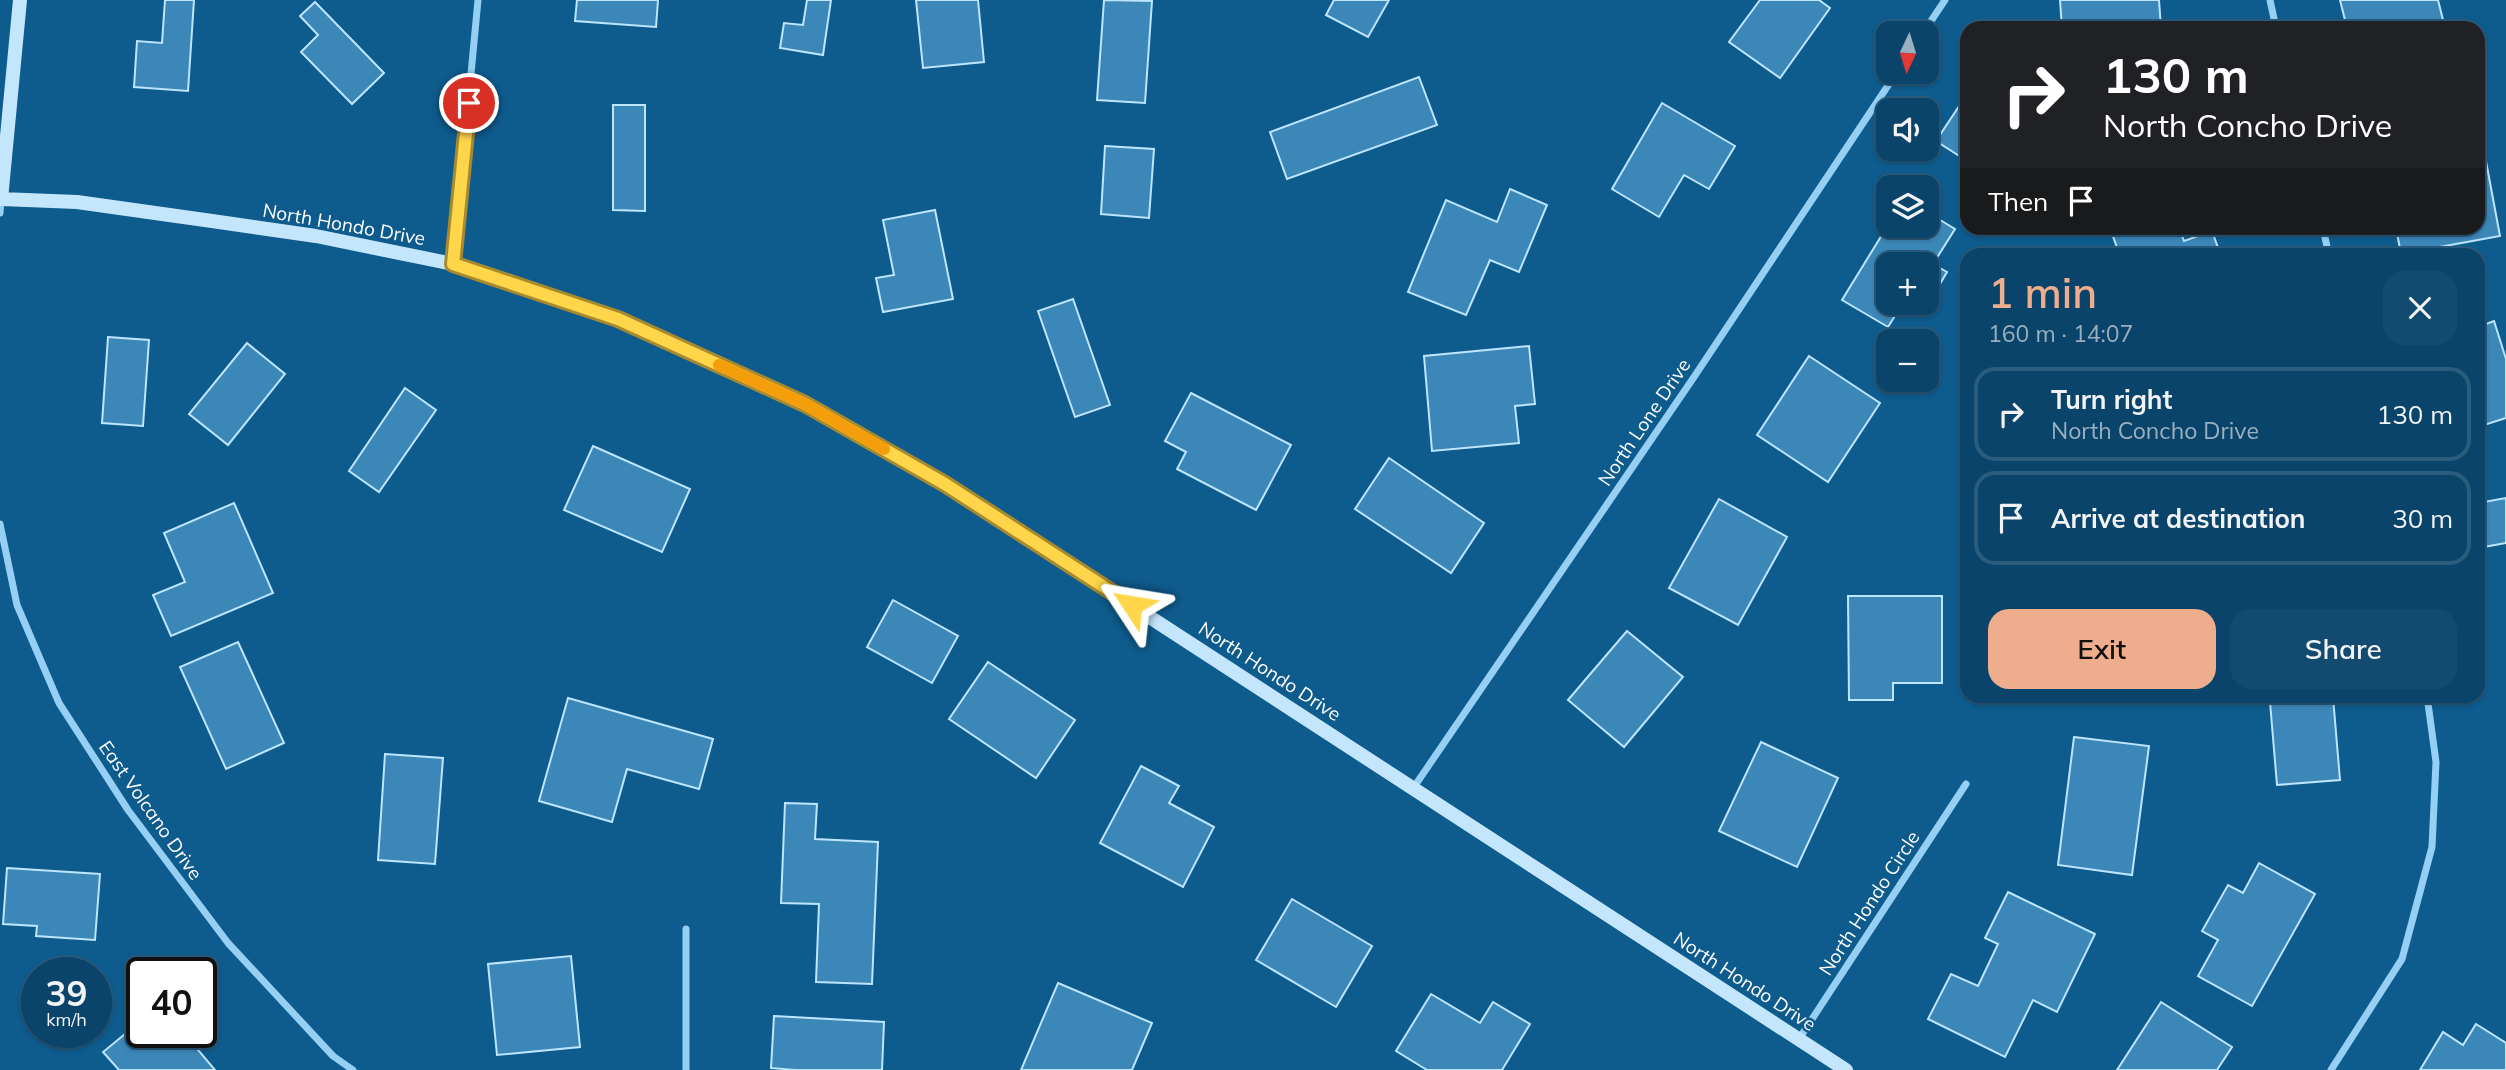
<!DOCTYPE html>
<html lang="en">
<head>
<meta charset="utf-8">
<style>
	:root { --surface:#0a446a; --page:#134b70; --text:#f1f3f6; --muted:#99b0c1; --line:#2a5c7e; --accent:#eead8d }
	body { margin:0; font-family:Mulish,sans-serif; background:var(--page); color:var(--text); height:100vh; display:flex; flex-direction:column; font-size:26px; white-space:nowrap }
	* { box-sizing:border-box; margin:0 }
	p { font-size:23px; color:var(--muted) }
	.icon { flex:none; width:38px; height:38px; fill:none; stroke:currentColor; stroke-width:2; stroke-linecap:round; stroke-linejoin:round }
	.map { position:relative; flex:1; overflow:hidden }
	.panel { position:absolute; left:1960px; top:248px; width:525px; height:455px; display:flex; flex-direction:column; background:var(--surface); border-radius:21px; box-shadow:0 2px 5px #0004,0 0 0 2px var(--line) }
	.panel>* { flex:none }
	.banner { position:absolute; left:1960px; top:21px; width:525px; height:214px; border-radius:21px; box-shadow:0 2px 5px #0004,0 0 0 2px var(--line); background:#202124; color:#fff; overflow:hidden }
	.needle { width:46px; rotate:184deg }
	.controls { position:absolute; left:1876px; top:21px; display:grid; gap:14px }
	.controls a { display:grid; place-items:center; width:63px; height:63px; border-radius:14px; background:var(--surface); box-shadow:0 2px 5px #0004,0 0 0 2px var(--line); font-size:35px }
	.speed { position:absolute; left:21px; top:957px; display:flex; gap:14px; font-size:35px; font-weight:700; text-align:center }
	.speed>* { display:grid; place-content:center; width:91px; height:91px; border-radius:50%; background:var(--surface); box-shadow:0 2px 5px #0004,0 0 0 2px var(--line); line-height:1 }
	.speed small { font-size:18px; font-weight:400 }
	.speed .limit { border:4px solid #111; border-radius:10px; background:#fff; color:#111 }
	.pin { position:absolute; display:grid; place-items:center; width:60px; height:60px; color:#fff; margin:-30px; border:4px solid #fff; border-radius:50%; box-shadow:0 2px 7px #0007 }
	.me { position:absolute; width:77px; margin:-38px; rotate:303deg; stroke-linejoin:round; filter:drop-shadow(0 0 5px #0008) }
	.turn { display:flex; align-items:center; gap:24px; height:147px; padding:0 28px; font-size:32px }
	.turn .icon { width:91px; height:91px; stroke-width:2.5 }
	.turn b { display:block; font-size:49px; line-height:60px }
	.then { display:flex; align-items:center; height:66px; padding:0 28px; background:#0003; gap:14px; font-size:26px }
	.round { display:grid; place-items:center; flex:none; width:74px; height:74px; border-radius:21px; background:var(--page) }
	.summary { display:flex; align-items:center; justify-content:space-between; height:119px; padding:0 28px }
	h1 { font-size:42px; font-weight:600; line-height:52px; color:var(--accent) }
	.cta { display:flex; gap:14px; margin-top:auto; padding:14px 28px }
	.cta a { flex:1; height:80px; border-radius:21px; background:var(--accent); color:#111; font-size:28px; font-weight:600; line-height:80px; text-align:center }
	.cta a+a { background:var(--page); color:var(--text) }
	ul { padding:0; list-style:none }
	li { display:flex; align-items:center; gap:21px; height:94px; margin:0 14px 10px; padding:0 14px; border:4px solid var(--line); border-radius:21px }
	li div { flex:1 }
	li b { display:block; font-size:26px }
	li em { font-style:normal }
	.map>svg:first-child { display:block }
	.building { fill:#3b87b8; stroke:#bce5fe; stroke-width:2 }
	.lines { fill:none; stroke-linecap:round; stroke-linejoin:round }
	.street { stroke:#95cff3; stroke-width:7 }
	.secondary { stroke:#c4e6fd; stroke-width:14 }
	.route-casing { stroke:#a68a30; stroke-width:18 }
	.route { stroke:#ffd54a; stroke-width:12 }
	.slow { stroke:#f59e0b; stroke-width:12 }
	.labels { text-anchor:middle; stroke-width:5; stroke-linejoin:round; paint-order:stroke }
	.street-label { font-size:19px; fill:#fff; stroke:#0e5b8d }
</style>
</head>
<body>
<div class="map">
<svg width="2506" height="1070" viewBox="0 0 2506 1070">
	<rect width="100%" height="100%" fill="#0e5b8d"/>
	<!-- building -->
	<g class="building">
		<path d="M165,0h29l-6,91 -54,-4 3,-46 25,2z"/>
		<path d="M577,0h81l-2,27 -81,-6z"/>
		<path d="M807,0h24l-8,55 -43,-7 4,-25 19,2z"/>
		<path d="M916,0h62l6,62 -61,6z"/>
		<path d="M1104,0l48,1 -7,102 -48,-3z"/>
		<path d="M1334,0h55l-21,37 -42,-22z"/>
		<path d="M1760,0h59l11,8 -50,70 -51,-36z"/>
		<path d="M2060,0h99l2,28h-99z"/>
		<path d="M2340,0h98l7,28h-98z"/>
		<path d="M315,2l69,71 -32,31 -51,-52 17,-17 -18,-19z"/>
		<path d="M1419,77l18,48 -150,54 -17,-47z"/>
		<path d="M1967,94v67l-31,-20z"/>
		<path d="M1662,103l73,43 -26,43 -25,-14 -25,42 -47,-28z"/>
		<path d="M613,105h32v106l-32,-1z"/>
		<path d="M2478,129h2l20,107 -99,18 -5,-26h82z"/>
		<path d="M1105,146l49,3 -5,69 -48,-4z"/>
		<path d="M1510,189l37,16 -28,67 -29,-12 -24,55 -58,-23 38,-92 51,22z"/>
		<path d="M935,210l18,89 -70,13 -7,-34 18,-3 -11,-55z"/>
		<path d="M1927,212l28,17 -22,35 14,8 -16,27 -4,-3v-32h-39v39h15l-15,24 -46,-27 46,-75 39,1z"/>
		<path d="M2110,228h69l5,13 28,-10 9,25h-101z"/>
		<path d="M1073,299l37,106 -35,12 -37,-106z"/>
		<path d="M2494,321l12,38v59l-28,9v-100z"/>
		<path d="M108,337l41,3 -6,86 -41,-3z"/>
		<path d="M247,343l38,31 -57,71 -39,-31z"/>
		<path d="M1529,346l6,58 -20,2 4,37 -87,8 -8,-95z"/>
		<path d="M1809,356l71,47 -52,79 -71,-47z"/>
		<path d="M405,388l31,22 -57,82 -30,-21z"/>
		<path d="M1191,393l100,52 -35,65 -79,-41 9,-17 -21,-11z"/>
		<path d="M593,446l97,43 -28,63 -98,-42z"/>
		<path d="M1389,458l95,65 -33,50 -96,-64z"/>
		<path d="M2506,498v45l-28,5v-45z"/>
		<path d="M1719,499l68,38 -49,88 -69,-37z"/>
		<path d="M234,503l39,90 -102,43 -18,-41 32,-13 -21,-49z"/>
		<path d="M1848,596h94v87h-49v17h-44z"/>
		<path d="M893,600l65,36 -26,47 -65,-36z"/>
		<path d="M1627,631l56,46 -59,70 -56,-47z"/>
		<path d="M238,642l46,101 -58,26 -46,-102z"/>
		<path d="M988,662l87,58 -39,58 -87,-59z"/>
		<path d="M2333,697l7,83 -63,5 -7,-83z"/>
		<path d="M568,698l145,41 -14,50 -72,-20 -15,53 -73,-21z"/>
		<path d="M2074,737l75,9 -17,129 -74,-10z"/>
		<path d="M1761,742l77,36 -41,89 -78,-36z"/>
		<path d="M385,754l58,4 -8,106 -57,-4z"/>
		<path d="M1141,766l38,20 -10,17 45,24 -31,60 -83,-44z"/>
		<path d="M785,803l32,1 -2,35 63,3 -6,142 -56,-2 3,-78 -38,-1z"/>
		<path d="M2259,863l56,31 -63,112 -54,-30 20,-36 -16,-9 26,-46 15,8z"/>
		<path d="M7,868l93,6 -5,66 -59,-4 1,-10 -34,-2z"/>
		<path d="M2008,892l87,42 -38,78 -24,-12 -28,57 -77,-38 23,-45 27,12 20,-42 -13,-6z"/>
		<path d="M1292,899l80,47 -36,61 -80,-47z"/>
		<path d="M571,956l9,91 -83,8 -9,-91z"/>
		<path d="M1058,983l94,40 -20,47h-111z"/>
		<path d="M1431,994l49,29 13,-21 37,22 -28,46h-75l-31,-19z"/>
		<path d="M2161,1002l71,45 -15,23h-100z"/>
		<path d="M774,1016l110,6 -2,48h-87l-24,-2z"/>
		<path d="M142,1020v12h41l32,38h-96l-16,-18z"/>
		<path d="M2476,1024l30,19v27h-86l23,-38 20,13z"/>
	</g>
	<g class="lines">
		<!-- street -->
		<g class="street">
			<path d="M2270,0l6,28"/>
			<path d="M1923,33l22,-33"/>
			<path d="M0,213l1,-14"/>
			<path d="M2323,228l6,28"/>
			<path d="M453,264l25,-264"/>
			<path d="M0,524l17,81 42,98 69,107 100,133 105,113 20,14"/>
			<path d="M1414,787l280,-410 203,-305"/>
			<path d="M686,929v141"/>
			<path d="M1799,1039l167,-255"/>
			<path d="M2331,1070l71,-111 30,-112 4,-85 -9,-66"/>
		</g>
		<!-- secondary -->
		<path class="secondary" d="M20,0l-19,199 76,3 135,19 104,15 137,28 165,55 187,85 140,80 901,586"/>
	</g>
	<g class="lines">
		<!-- route casing -->
		<g class="route-casing">
			<path id="route" d="M469,103l-16,161 165,55 187,85 140,80 187,121"/>
		</g>
		<!-- route -->
		<use href="#route" class="route"/>
		<!-- slow -->
		<path class="slow" d="M719,365l86,39 79,45"/>
	</g>
	<g class="labels">
		<!-- street labels -->
		<g class="street-label">
			<text transform="translate(344 224) rotate(10)" y="7">North Hondo Drive</text>
			<text transform="translate(1644 422) rotate(-56)" y="7">North Lone Drive</text>
			<text transform="translate(1270 671) rotate(33)" y="7">North Hondo Drive</text>
			<text transform="translate(151 810) rotate(55)" y="7">East Volcano Drive</text>
			<text transform="translate(1869 903) rotate(-57)" y="7">North Hondo Circle</text>
			<text transform="translate(1745 981) rotate(33)" y="7">North Hondo Drive</text>
		</g>
	</g>
</svg>
<div class="controls">
<a><svg class="needle" viewBox="-14 -14 28 28"><path d="M0-13l5 13h-10z" fill="#e53935"/><path d="M0 13l5-13h-10z" fill="#99b0c1"/></svg></a>
<a><svg class="icon" aria-label="sound" viewBox="0 0 24 24"><path d="M4 9h4l5-4v14l-5-4H4zM17 9q2 3 0 6"/></svg></a>
<a><svg class="icon" aria-label="layers" viewBox="0 0 24 24"><path d="M12 4l9 5-9 5-9-5zM3 14l9 5 9-5"/></svg></a>
<a>+</a>
<a>−</a>
</div>
<div class="speed"><div>39<small>km/h</small></div><div class="limit">40</div></div>
<div class="pin" style="left:469px;top:103px;background:#d93025"><svg class="icon" aria-label="arrive" viewBox="0 0 24 24"><path d="M6 21V4h12l-3 4 3 4H6"/></svg></div>
<svg class="me" style="left:1132px;top:605px" viewBox="-20 -20 40 40"><path d="M0-17L14 15 0 8-14 15z" fill="#ffd54a" stroke="#fff" stroke-width="4"/></svg>
<div class="banner">
<div class="turn"><svg class="icon" aria-label="right" viewBox="0 0 24 24"><path d="M7 20v-9h11M14 6l5 5-5 5"/></svg><div><b>130 m</b>North Concho Drive</div></div>
<div class="then">Then<svg class="icon" aria-label="arrive" viewBox="0 0 24 24"><path d="M6 21V4h12l-3 4 3 4H6"/></svg></div>
</div>
<section class="panel">
<div class="summary"><div><h1>1 min</h1><p>160 m · 14:07</p></div><a class="round"><svg class="icon" aria-label="close" viewBox="0 0 24 24"><path d="M6 6l12 12M18 6L6 18"/></svg></a></div>
<ul>
<li><svg class="icon" aria-label="right" viewBox="0 0 24 24"><path d="M7 20v-9h11M14 6l5 5-5 5"/></svg><div><b>Turn right</b><p>North Concho Drive</p></div><em>130 m</em></li>
<li><svg class="icon" aria-label="arrive" viewBox="0 0 24 24"><path d="M6 21V4h12l-3 4 3 4H6"/></svg><div><b>Arrive at destination</b></div><em>30 m</em></li>
</ul>
<div class="cta"><a>Exit</a><a>Share</a></div>
</section>
</div>
</body>
</html>
